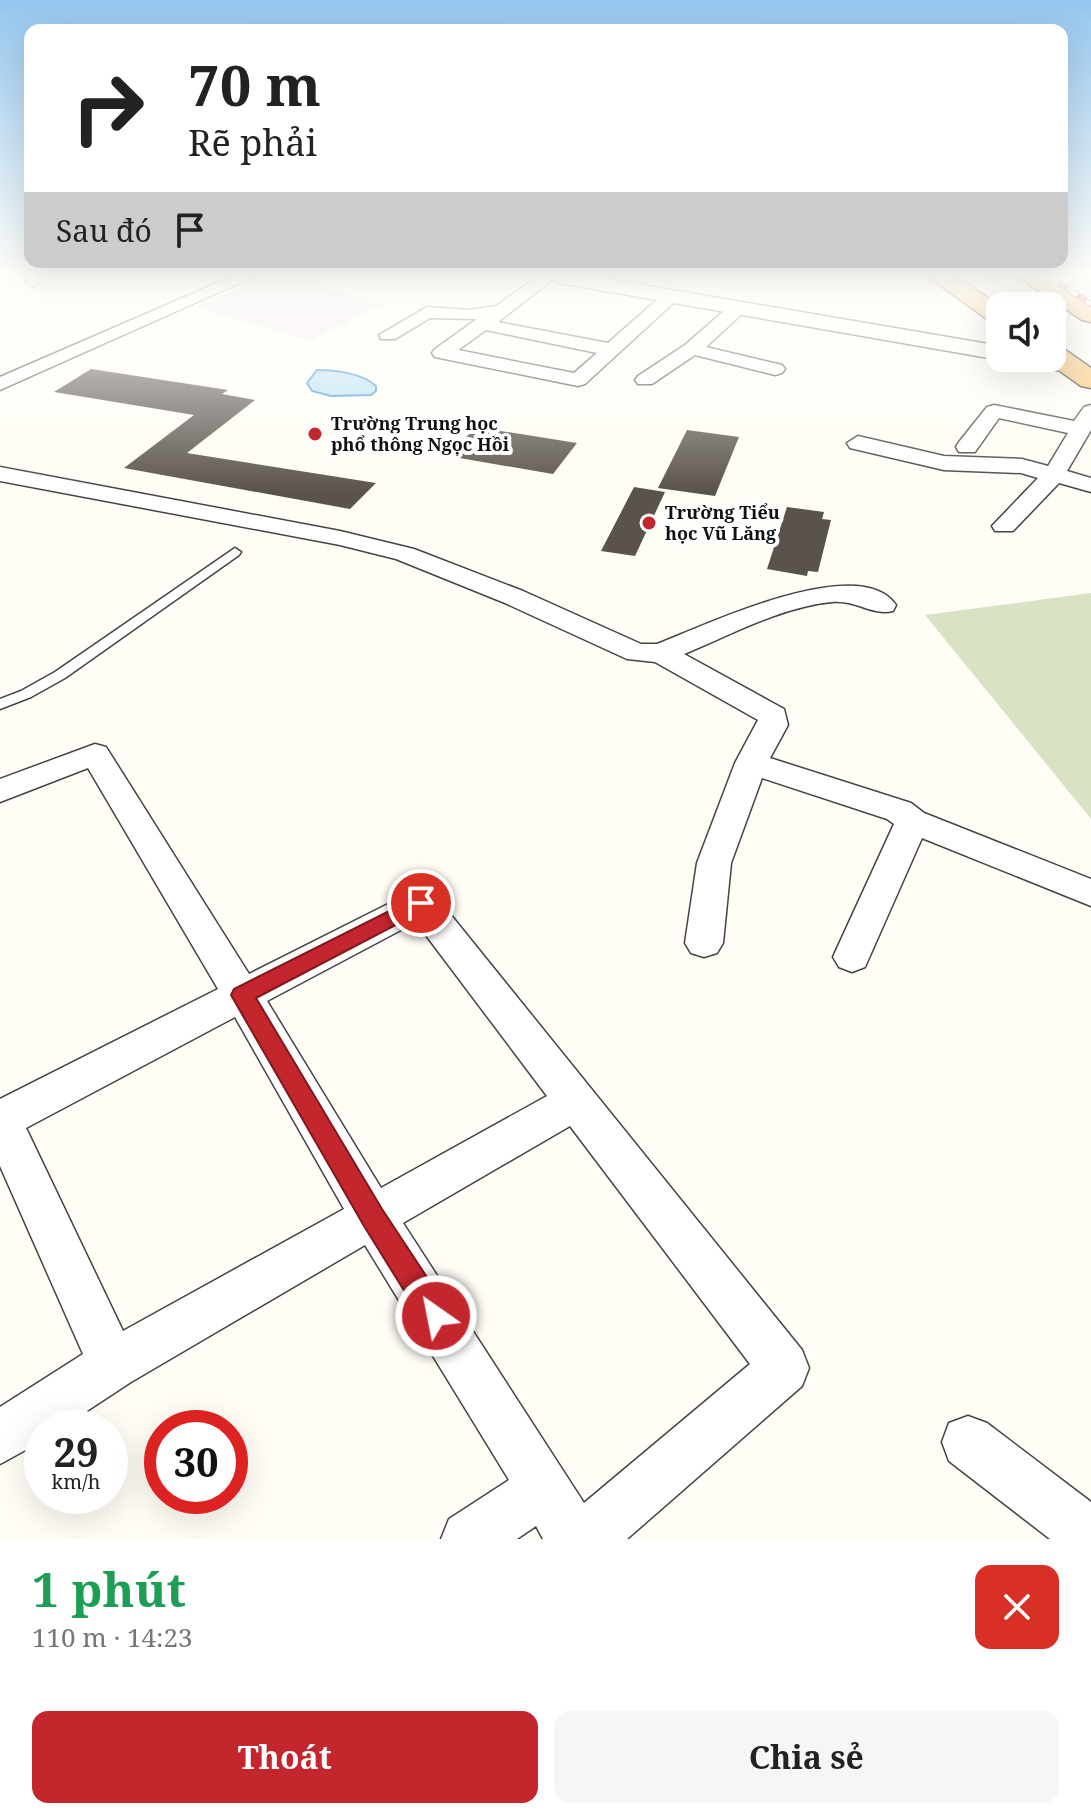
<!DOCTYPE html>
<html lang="vi">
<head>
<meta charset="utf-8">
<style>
	:root { --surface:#fff; --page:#f6f6f6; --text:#222; --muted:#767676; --accent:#c4262e }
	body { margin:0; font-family:"Noto Serif",serif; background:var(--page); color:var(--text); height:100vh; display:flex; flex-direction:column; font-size:30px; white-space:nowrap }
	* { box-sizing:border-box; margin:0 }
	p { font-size:26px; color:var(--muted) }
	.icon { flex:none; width:44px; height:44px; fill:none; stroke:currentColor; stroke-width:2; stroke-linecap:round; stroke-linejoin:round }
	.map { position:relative; height:1539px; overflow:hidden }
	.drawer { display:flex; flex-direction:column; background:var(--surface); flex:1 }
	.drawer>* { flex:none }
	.hud { position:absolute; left:24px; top:24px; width:1044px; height:244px; border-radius:16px; box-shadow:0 8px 32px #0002; background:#fff; color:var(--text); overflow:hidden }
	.tools { position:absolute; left:986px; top:292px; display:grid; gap:16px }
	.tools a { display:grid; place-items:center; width:80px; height:80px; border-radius:16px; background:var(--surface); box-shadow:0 8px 32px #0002; font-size:40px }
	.speed { position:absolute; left:24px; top:1410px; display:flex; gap:16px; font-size:40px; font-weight:700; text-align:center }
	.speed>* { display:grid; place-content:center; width:104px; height:104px; border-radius:50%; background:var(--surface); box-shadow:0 8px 32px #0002; line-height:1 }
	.speed small { font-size:20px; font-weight:400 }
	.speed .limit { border:12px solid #d22; background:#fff; color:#111 }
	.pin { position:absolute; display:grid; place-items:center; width:68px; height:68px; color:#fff; margin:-34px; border:4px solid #fff; border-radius:50%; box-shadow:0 2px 8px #0007 }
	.me { position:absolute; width:88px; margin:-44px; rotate:327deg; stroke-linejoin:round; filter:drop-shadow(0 0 6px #0008) }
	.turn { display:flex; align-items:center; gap:28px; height:168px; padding:0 32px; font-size:36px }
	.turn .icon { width:104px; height:104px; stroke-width:2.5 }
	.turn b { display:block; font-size:56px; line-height:68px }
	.then { display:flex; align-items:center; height:76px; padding:0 32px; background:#0003; gap:16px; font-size:30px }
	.round { display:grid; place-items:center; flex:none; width:84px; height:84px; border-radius:16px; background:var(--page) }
	.summary { display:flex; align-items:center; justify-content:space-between; height:136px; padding:0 32px }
	h1 { font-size:48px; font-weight:700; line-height:60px; color:#1e9e55 }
	.button { display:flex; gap:16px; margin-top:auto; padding:16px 32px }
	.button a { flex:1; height:92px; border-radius:16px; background:var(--accent); color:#fff; font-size:32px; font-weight:700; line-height:92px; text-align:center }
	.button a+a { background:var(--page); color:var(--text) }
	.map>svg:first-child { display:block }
	.industrial { fill:#eee6ef }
	.cemetery { fill:#d9e3c4 }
	.water { fill:#b9e0f7; stroke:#3f96cf; stroke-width:2 }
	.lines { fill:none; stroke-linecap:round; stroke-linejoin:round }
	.river { fill:#b9e0f7; fill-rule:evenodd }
	.building { fill:#5a524d }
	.service-casing { stroke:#444; stroke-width:3 }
	.minor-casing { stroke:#444; stroke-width:3 }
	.tertiary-casing { stroke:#444; stroke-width:3 }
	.trunk-casing { stroke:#222; stroke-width:3 }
	.service { fill:#fff; fill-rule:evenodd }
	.minor { fill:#fff; fill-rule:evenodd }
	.tertiary { fill:#fff; fill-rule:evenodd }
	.trunk { fill:#f7bc64; fill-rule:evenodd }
	.rail-casing { stroke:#c4262e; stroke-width:6 }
	.rail { stroke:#fff; stroke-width:4; stroke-dasharray:11; stroke-linecap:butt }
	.route { fill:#c4262e; stroke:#7f191e; stroke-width:2 }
	.poi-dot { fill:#c4262e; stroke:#fff; stroke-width:3 }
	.labels { text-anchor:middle; stroke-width:8; stroke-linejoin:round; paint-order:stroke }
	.far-poi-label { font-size:18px; font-weight:bold; fill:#111; stroke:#fff; text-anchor:start }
</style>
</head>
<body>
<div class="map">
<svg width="1091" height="1539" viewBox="0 0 1091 1539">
	<rect width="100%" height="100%" fill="#fffdf5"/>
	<!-- industrial -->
	<path class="industrial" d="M268,277h18l102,26 -78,37 -116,-33z"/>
	<!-- cemetery -->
	<path class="cemetery" d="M1091,593v226l-166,-204z"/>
	<!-- water -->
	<path class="water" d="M317,370c18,0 45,3 59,16v5l-5,4 -40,1 -19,-5 -5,-8z"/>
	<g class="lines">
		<!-- river -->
		<path class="river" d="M1083,279l8,1v18l-19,-3 -5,-7 5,-7z"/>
	</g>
	<!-- building -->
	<g class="building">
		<path d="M91,369l137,21 -6,4 33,6 -68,53 189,30 -26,26 -226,-41 70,-53 -140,-23z"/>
		<path d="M476,427l101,16 -24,31 -105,-18z"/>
		<path d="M687,430l52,7 -24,59 -57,-8z"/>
		<path d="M634,487l31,5 -30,64 -34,-5z"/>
		<path d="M787,507l37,5 -2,7 9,1 -13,52 -10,-1 -1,5 -40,-7z"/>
	</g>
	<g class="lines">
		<!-- service casing -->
		<g class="service-casing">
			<path id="service" d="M235,548l6,4 -2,3 -174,123 -34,19 -31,12v-10l21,-8 34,-19z"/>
		</g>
		<!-- minor casing -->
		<g class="minor-casing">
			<g id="minor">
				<path d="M27,277h24l-18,9 -8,-5z"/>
				<path d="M231,277h22l-253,113v-13z"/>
				<path d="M537,277h19l-58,45 110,21 58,-51h12l3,4 -96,88 -7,2 -143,-29 -3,-4 3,-4 42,-30 -47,-1 -35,21h-14l-2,-4 48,-28 42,3 27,-4zM486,330l111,23 -23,20 -116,-23z"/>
				<path d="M739,302l9,5 -3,4 -39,36 76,18 3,4 -3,4 -7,2 -80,-20 -43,29h-14l-3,-4 3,-4 47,-31 48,-42z"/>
				<path d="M994,405l80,16 10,-14 7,-2v25l-24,41 24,7v14l-32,-9 -46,48h-18l-3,-5 46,-48 -17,-5 -77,-3 -94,-22 -3,-5 11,-7 86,20 78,3 26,7 20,-33 -69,-15 -24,34h-16l-3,-5 3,-5 28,-35z"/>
				<path d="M0,467l340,64 74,18 109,42 118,53h16c47,-18 202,-93 239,-39l-3,6c-21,5 -36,-11 -61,-9 -51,5 -102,33 -148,52l100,55 4,16 -18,33 141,45 13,10 167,66v27l-169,-68 -57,129 -13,5 -13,-5 -6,-10 61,-133 -7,-5 -125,-41 -31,85 -8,80 -6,10 -13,4 -13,-4 -6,-10 12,-80 38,-100 23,-43 -103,-58 -28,-3 -122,-56 -109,-44 -56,-14 -340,-64z"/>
				<path d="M95,744l11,3 143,227 159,-80 13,-4 13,4 368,456 7,18 -7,18 -175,153h-84l-7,-13 -19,13h-76l8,-20 60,-39 -144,-235 -234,137 -70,46h-19v13l-42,23v-57l83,-53 -83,-188v-67l218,-110 -130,-221 -88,34v-23zM416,922l131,174 -166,92 -114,-187zM235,1017l109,192 -221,122 -97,-203zM570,1126l180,238 -166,139 -181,-280z"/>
				<path d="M968,1416l19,7 104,79v37h-41l-101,-78 -7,-19 7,-19z"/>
			</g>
		</g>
		<!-- tertiary casing -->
		<g class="tertiary-casing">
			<g id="tertiary">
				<path d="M548,277h48l404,69v12h9l-9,2 -441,-77z"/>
				<path d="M1052,355l29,6 3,5 -3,5 -9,2 -54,-10 -3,-5h37z"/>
			</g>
		</g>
		<!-- trunk casing -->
		<g class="trunk-casing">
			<g id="trunk">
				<path d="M929,277h28l43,29v18l-9,-2z"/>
				<path d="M1018,277h28l45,27v18l-9,-2z"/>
				<path d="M1052,345l9,2 30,21v20l-10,-2 -38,-27 9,-1z"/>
			</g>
		</g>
		<!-- service -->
		<use href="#service" class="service"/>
		<!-- minor -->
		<use href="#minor" class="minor"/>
		<!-- tertiary -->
		<use href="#tertiary" class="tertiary"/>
		<!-- trunk -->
		<use href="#trunk" class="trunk"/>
		<!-- rail casing -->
		<g class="rail-casing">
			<path id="rail" d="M1049,277l42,27"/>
		</g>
		<!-- rail -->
		<use href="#rail" class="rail"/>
	</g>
	<!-- sky -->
	<linearGradient id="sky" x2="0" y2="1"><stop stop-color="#95c6ee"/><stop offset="0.56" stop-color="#fffefa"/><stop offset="1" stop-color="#fffefa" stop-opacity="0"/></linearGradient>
	<rect width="1091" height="492" fill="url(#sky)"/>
	<!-- route -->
	<path class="route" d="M421,895l7,2 3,6 -3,5 -172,90 126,211 64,97 4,10 -4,10 -10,4 -10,-4 -62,-100 -133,-231 3,-6z"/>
	<!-- markers -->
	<g class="poi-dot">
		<circle cx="315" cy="434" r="8"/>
		<circle cx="649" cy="523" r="8"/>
	</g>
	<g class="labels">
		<!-- far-poi labels -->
		<g class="far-poi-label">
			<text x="331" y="430">Trường Trung học<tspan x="331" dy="21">phổ thông Ngọc Hồi</tspan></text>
			<text x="665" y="519">Trường Tiểu<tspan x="665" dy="21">học Vũ Lăng</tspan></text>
		</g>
	</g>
</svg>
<div class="tools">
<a><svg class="icon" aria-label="sound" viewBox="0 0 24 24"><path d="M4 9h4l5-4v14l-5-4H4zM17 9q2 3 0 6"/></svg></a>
</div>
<div class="speed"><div>29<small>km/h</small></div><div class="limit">30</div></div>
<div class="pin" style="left:421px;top:903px;background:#d93025"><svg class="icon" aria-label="arrive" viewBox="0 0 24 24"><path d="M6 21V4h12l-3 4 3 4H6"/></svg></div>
<svg class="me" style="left:436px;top:1316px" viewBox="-20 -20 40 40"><circle r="17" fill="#c4262e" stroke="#fff" stroke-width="3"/><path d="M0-11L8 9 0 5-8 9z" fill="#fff"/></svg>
<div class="hud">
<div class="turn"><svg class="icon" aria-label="right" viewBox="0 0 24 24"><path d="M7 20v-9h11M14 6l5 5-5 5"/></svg><div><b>70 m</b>Rẽ phải</div></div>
<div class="then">Sau đó<svg class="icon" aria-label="arrive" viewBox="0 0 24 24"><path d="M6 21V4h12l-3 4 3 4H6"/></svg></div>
</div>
</div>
<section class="drawer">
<div class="summary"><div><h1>1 phút</h1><p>110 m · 14:23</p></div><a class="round" style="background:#d93025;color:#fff"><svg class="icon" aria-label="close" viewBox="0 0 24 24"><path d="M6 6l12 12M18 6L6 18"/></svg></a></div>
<div class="button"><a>Thoát</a><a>Chia sẻ</a></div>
</section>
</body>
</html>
